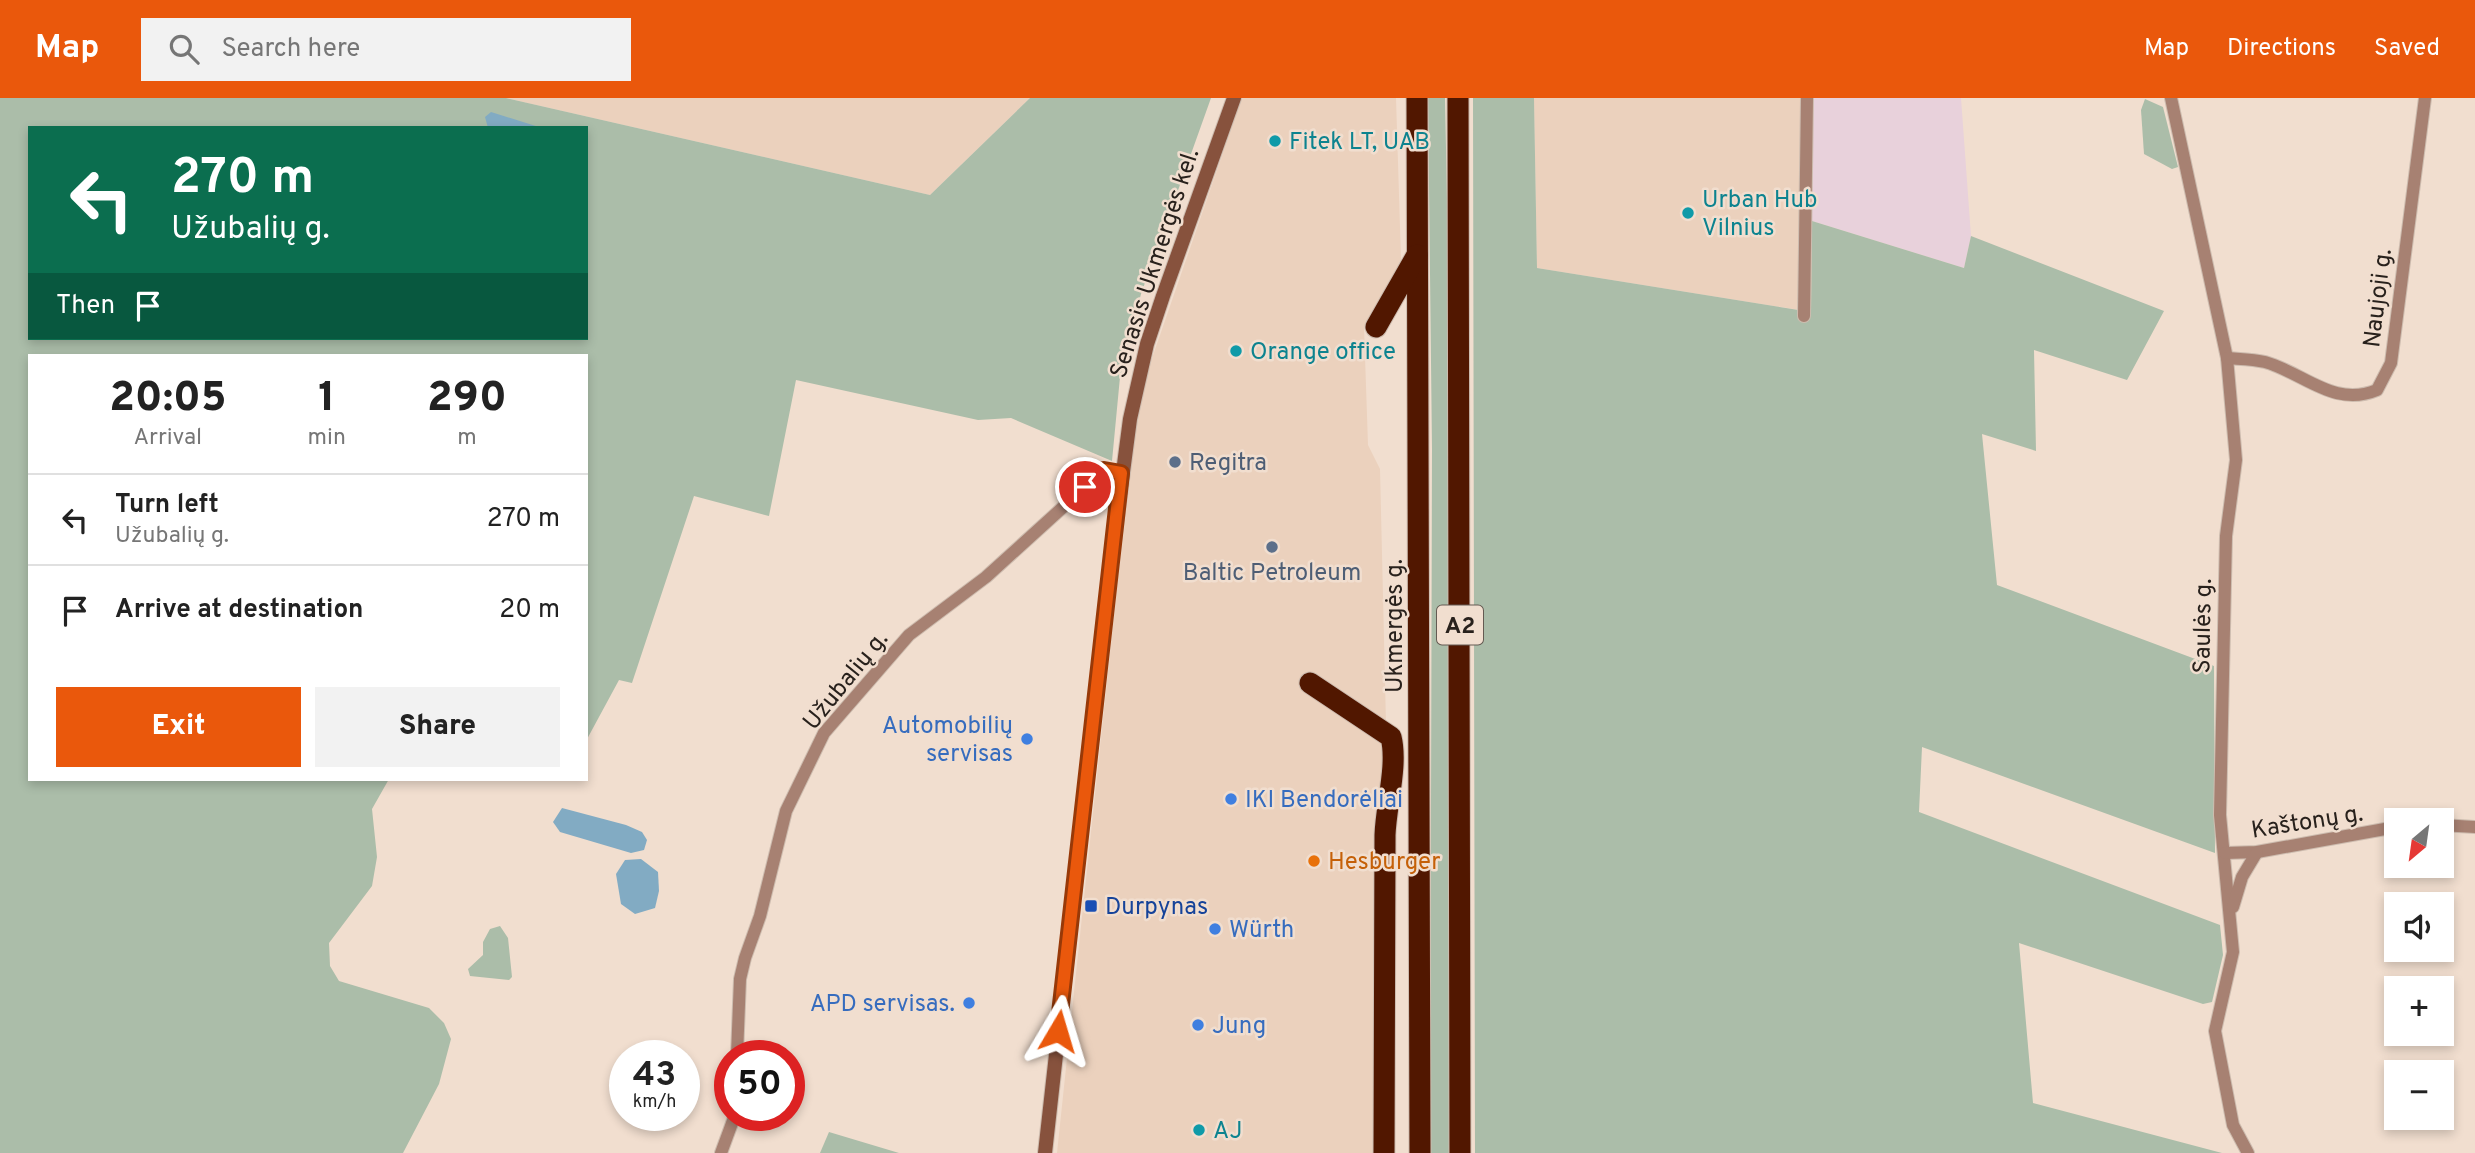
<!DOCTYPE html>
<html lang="en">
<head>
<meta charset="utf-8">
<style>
	:root { --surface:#fff; --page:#f2f2f2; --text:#222; --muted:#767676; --line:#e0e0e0; --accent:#ea580c }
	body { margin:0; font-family:Overpass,sans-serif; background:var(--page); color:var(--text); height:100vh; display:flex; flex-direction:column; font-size:26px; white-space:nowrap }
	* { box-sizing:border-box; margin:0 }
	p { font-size:23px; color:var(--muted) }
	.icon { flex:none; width:38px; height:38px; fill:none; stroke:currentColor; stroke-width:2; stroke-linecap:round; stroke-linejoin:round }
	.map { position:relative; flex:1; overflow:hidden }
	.details { position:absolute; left:28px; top:256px; width:560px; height:427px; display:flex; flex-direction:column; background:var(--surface); border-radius:0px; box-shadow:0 4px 10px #0003 }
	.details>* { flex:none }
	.hud { position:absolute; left:28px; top:28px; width:560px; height:214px; border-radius:0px; box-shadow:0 4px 10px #0003; background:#0b6e4f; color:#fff; overflow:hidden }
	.needle { width:46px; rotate:209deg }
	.buttons { position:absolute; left:2384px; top:710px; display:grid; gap:14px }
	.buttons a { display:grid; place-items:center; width:70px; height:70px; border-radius:0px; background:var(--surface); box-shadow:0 4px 10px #0003; font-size:35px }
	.speed { position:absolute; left:609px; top:942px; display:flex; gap:14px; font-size:35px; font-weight:700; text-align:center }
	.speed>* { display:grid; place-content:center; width:91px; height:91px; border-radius:50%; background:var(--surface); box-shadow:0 4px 10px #0003; line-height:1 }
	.speed small { font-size:18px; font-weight:400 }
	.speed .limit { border:10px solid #d22; background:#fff; color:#111 }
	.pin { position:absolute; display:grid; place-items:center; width:60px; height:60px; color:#fff; margin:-30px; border:4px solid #fff; border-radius:50%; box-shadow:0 2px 7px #0007 }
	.me { position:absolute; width:77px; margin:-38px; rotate:7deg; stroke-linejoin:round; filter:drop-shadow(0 0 5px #0008) }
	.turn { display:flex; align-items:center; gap:24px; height:147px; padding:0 28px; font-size:32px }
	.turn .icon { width:91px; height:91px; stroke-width:2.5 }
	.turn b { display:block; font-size:49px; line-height:60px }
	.then { display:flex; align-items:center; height:66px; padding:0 28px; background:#0003; gap:14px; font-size:26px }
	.eta { display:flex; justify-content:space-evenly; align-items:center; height:119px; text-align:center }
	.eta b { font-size:42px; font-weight:800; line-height:49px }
	.button { display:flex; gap:14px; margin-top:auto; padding:14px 28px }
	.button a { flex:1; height:80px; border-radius:0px; background:var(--accent); color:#fff; font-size:28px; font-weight:800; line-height:80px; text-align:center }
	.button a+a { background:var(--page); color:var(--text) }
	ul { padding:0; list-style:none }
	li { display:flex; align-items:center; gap:21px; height:91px; padding:0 28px; border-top:2px solid var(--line) }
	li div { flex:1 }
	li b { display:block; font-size:26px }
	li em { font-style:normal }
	header { display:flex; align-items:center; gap:42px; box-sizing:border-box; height:98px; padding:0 35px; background:var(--accent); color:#fff }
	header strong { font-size:33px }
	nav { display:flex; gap:38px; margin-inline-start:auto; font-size:24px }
	.search { width:490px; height:63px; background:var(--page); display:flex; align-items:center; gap:18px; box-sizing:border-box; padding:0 24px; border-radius:0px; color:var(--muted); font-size:26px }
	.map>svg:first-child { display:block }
	.built { fill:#ebd1bd }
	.industrial { fill:#e8d1db }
	.green { fill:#abbda9; fill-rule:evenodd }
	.water { fill:#82abc3 }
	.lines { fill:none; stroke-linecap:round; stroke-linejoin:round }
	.street-casing { stroke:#cdbcaf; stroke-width:14 }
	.secondary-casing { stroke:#cdbcaf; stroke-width:16 }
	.highway-casing { stroke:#cdbcaf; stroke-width:23 }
	.street { stroke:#a78172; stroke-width:12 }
	.secondary { stroke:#87523d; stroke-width:14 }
	.highway { stroke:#511700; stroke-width:21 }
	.route-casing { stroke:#983908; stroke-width:18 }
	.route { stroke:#ea580c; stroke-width:12 }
	.culture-dot { fill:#0f9aa8; stroke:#f1decf; stroke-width:2.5 }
	.service-dot { fill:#5c6f8a; stroke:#f1decf; stroke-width:2.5 }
	.shop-dot { fill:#3f7fe0; stroke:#f1decf; stroke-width:2.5 }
	.food-dot { fill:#e8710a; stroke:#f1decf; stroke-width:2.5 }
	.transit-dot { fill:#1a4fb4; stroke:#f1decf; stroke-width:2.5 }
	.labels { text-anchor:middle; stroke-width:5; stroke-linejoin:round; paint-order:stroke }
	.shield { fill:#f1decf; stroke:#645a52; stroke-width:2 }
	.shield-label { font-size:23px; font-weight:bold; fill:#28211c }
	.culture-label { font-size:24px; fill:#0d838f; stroke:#f1decf; text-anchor:start }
	.street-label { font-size:24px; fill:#28211c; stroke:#f1decf }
	.service-label { font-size:24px; fill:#4e5e75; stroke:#f1decf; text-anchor:start }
	.shop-label { font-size:24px; fill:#366cbe; stroke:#f1decf; text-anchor:start }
	.food-label { font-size:24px; fill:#c56008; stroke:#f1decf; text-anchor:start }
	.transit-label { font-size:24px; fill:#164399; stroke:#f1decf; text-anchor:start }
</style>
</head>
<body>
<header>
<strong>Map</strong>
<div class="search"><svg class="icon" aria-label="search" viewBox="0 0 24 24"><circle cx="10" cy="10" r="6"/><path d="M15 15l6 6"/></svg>Search here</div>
<nav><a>Map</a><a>Directions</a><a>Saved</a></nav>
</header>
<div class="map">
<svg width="2475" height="1055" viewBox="0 0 2475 1055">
	<rect width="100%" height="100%" fill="#f1decf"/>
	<!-- built -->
	<g class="built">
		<path d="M506,0h524l-100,97z"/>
		<path d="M1242,0h154l5,162 -4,17 -33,50 4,118 12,24 6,255 -7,429h-322l70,-661 10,-70 13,-58z"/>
		<path d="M1534,0h278v214l-275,-44z"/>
	</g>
	<!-- industrial -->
	<path class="industrial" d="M1812,0h149l10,138 -7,32 -152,-47z"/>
	<!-- green -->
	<g class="green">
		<path d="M0,0h506l424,97 100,-97h181l-70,196 -21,83 -8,84 -101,-43 -33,2 -182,-40 -27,136 -75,-20 -62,187 -13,-3 -33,61v-386h-556v424h359l-17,30 5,48 -5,29 -43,57 1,23 9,15 90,27 15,15 7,16 -12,45 -36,69h-403zM30,30h556v210h-556z"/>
		<path d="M1428,0h17l7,350 -3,705h-19l2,-704z"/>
		<path d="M1473,0h61l3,170 274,44 1,-91 152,47 7,-32 193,75 -37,69 -93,-30 2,101 -54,-17 15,151 217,81 1,187 -293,-106 -3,65 301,113 3,30 -11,47 -9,2 -184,-61 14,160 189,50h-747z"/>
		<path d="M2145,1l18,8 15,60 -6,2 -28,-15 -3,-44z"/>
		<path d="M500,828l8,12 4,39 -3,3 -39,-4 -2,-7 15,-14v-13l7,-13z"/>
		<path d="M829,1034l70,21h-79z"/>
	</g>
	<!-- water -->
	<g class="water">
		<path d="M491,14l51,16h-54l-3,-11z"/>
		<path d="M562,710l64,17 16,7 5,8 -3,10 -13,3 -71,-21 -7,-10z"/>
		<path d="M641,761l17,13 1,19 -4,17 -20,6 -14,-10 -5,-30 9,-14z"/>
	</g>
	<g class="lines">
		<!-- street casing -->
		<g class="street-casing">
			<g id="street">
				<path d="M2171,0l56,260 9,102 -10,76 -6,279 13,137 -18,79 18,94 15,28"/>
				<path d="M1804,218l3,-218"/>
				<path d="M2227,260c12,1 26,1 38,4 39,11 69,46 112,28l14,-27 34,-265"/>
				<path d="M2441,727l34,2"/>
				<path d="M2225,755l32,-1 139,-25"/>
				<path d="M2233,809l9,-30 15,-25"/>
				<path d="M737,957l3,-76 5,-21 15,-42 26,-105 38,-78 85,-98 77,-58 118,-107 17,3"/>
				<path d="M721,1055l14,-38"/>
			</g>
		</g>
		<!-- secondary casing -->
		<g class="secondary-casing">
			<path id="secondary" d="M1045,1055l65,-582 20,-152 17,-75 16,-48 71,-198"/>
		</g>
		<!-- highway casing -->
		<g class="highway-casing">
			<g id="highway">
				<path d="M1417,0l3,1055"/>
				<path d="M1458,0l2,1055"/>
				<path d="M1376,229l41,-72"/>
				<path d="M1310,585l81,54c7,28 -5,68 -6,98l-1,318"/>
			</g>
		</g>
		<!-- street -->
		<use href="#street" class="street"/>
		<!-- secondary -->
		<use href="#secondary" class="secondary"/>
		<!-- highway -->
		<use href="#highway" class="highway"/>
	</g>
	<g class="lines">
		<!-- route casing -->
		<g class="route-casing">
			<path id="route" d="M1058,933l63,-558 -17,-3 -19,17"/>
		</g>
		<!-- route -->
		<use href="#route" class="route"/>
	</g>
	<!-- markers -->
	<g class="culture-dot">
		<circle cx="1275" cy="43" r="7"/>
		<circle cx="1688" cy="115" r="7"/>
		<circle cx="1236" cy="253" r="7"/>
		<circle cx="1199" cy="1032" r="7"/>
	</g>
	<g class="service-dot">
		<circle cx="1175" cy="364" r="7"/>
		<circle cx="1272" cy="449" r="7"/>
	</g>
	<g class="shop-dot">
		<circle cx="1027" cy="641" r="7"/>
		<circle cx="1231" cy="701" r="7"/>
		<circle cx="1215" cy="831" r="7"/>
		<circle cx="969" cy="905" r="7"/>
		<circle cx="1198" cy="927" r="7"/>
	</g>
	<circle class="food-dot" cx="1314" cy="763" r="7"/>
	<rect class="transit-dot" x="1084" y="801" width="14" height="14" rx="3.5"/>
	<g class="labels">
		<!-- shield labels -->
		<rect class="shield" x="1437" y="507.5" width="46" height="39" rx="5"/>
		<g class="shield-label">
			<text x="1460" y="535">A2</text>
		</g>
		<!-- culture labels -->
		<g class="culture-label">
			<text x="1289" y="51">Fitek LT, UAB</text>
			<text x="1702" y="109">Urban Hub<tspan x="1702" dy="28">Vilnius</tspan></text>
			<text x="1250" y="261">Orange office</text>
			<text x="1213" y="1040">AJ</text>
		</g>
		<!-- street labels -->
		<g class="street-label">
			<text transform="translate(1154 165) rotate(-72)" y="8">Senasis Ukmergės kel.</text>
			<text transform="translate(2377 200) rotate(-83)" y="8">Naujoji g.</text>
			<text transform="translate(1394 528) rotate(-90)" y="8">Ukmergės g.</text>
			<text transform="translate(2202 528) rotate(-89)" y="8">Saulės g.</text>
			<text transform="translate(845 582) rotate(-51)" y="8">Užubalių g.</text>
			<text transform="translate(2307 723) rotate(-9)" y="8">Kaštonų g.</text>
		</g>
		<!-- service labels -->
		<g class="service-label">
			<text x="1189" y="372">Regitra</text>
			<text x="1272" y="482" text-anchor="middle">Baltic Petroleum</text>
		</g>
		<!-- shop labels -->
		<g class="shop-label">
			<text x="1013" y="635" text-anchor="end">Automobilių<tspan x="1013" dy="28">servisas</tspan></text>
			<text x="1245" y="709">IKI Bendorėliai</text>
			<text x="1229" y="839">Würth</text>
			<text x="955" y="913" text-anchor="end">APD servisas.</text>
			<text x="1212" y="935">Jung</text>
		</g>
		<!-- food labels -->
		<g class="food-label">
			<text x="1328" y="771">Hesburger</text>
		</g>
		<!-- transit labels -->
		<g class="transit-label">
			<text x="1105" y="816">Durpynas</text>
		</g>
	</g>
</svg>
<div class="buttons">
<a><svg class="needle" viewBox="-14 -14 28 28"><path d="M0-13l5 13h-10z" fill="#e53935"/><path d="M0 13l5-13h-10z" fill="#767676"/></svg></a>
<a><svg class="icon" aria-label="sound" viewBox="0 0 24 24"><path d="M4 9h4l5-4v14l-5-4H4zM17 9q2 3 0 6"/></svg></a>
<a>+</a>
<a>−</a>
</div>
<div class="speed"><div>43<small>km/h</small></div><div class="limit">50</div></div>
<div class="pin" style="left:1085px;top:389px;background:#d93025"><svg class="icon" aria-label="arrive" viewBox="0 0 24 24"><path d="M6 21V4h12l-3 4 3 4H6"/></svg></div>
<svg class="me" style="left:1058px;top:933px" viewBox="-20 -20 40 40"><path d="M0-17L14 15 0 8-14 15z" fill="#ea580c" stroke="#fff" stroke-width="4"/></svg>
<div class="hud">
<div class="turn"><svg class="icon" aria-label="left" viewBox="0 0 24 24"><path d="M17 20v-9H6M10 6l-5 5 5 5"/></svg><div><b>270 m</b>Užubalių g.</div></div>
<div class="then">Then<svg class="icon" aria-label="arrive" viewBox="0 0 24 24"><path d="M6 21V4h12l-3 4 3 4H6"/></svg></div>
</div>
<section class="details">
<div class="eta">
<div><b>20:05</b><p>Arrival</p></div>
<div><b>1</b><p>min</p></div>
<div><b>290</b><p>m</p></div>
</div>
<ul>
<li><svg class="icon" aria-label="left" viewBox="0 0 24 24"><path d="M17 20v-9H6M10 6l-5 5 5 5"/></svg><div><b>Turn left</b><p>Užubalių g.</p></div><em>270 m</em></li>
<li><svg class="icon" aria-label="arrive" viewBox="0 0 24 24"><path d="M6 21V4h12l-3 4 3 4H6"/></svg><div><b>Arrive at destination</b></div><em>20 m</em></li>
</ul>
<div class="button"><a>Exit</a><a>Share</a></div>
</section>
</div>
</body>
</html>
